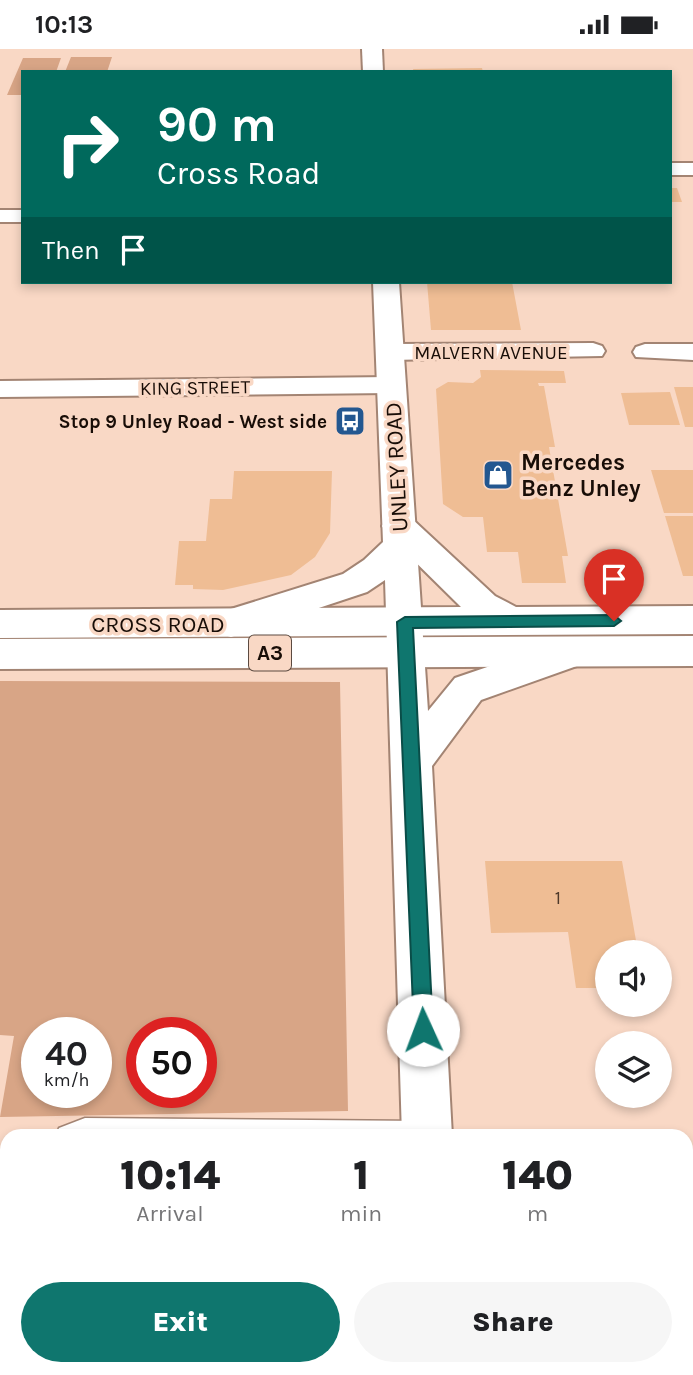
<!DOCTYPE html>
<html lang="en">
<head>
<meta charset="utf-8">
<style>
	:root { --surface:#fff; --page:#f6f6f6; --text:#202124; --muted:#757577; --accent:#0f766e }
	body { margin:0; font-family:Karla,sans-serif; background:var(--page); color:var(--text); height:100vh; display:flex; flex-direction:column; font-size:26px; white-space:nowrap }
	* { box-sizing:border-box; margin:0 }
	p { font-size:23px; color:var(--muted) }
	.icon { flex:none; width:38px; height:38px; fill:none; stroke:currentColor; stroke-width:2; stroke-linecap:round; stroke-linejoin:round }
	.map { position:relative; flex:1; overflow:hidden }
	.sheet { position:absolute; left:0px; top:1080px; width:693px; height:247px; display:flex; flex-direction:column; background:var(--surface); border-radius:21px 21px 0 0; box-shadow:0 4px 10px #0003 }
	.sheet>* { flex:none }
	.banner { position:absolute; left:21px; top:21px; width:651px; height:214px; border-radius:0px; box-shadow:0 4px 10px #0003; background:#00695c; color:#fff; overflow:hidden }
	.buttons { position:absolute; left:595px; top:891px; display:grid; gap:14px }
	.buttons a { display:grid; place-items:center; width:77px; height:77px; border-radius:50%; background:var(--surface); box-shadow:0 4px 10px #0003; font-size:35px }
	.speed { position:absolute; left:21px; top:968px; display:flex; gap:14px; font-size:35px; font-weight:700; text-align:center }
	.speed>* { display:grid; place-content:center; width:91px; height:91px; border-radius:50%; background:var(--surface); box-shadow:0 4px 10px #0003; line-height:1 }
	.speed small { font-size:18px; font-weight:400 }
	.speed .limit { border:10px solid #d22; background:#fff; color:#111 }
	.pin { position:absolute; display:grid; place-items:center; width:60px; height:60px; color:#fff; margin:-72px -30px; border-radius:50% 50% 50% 0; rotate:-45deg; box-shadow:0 0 7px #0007 }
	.pin .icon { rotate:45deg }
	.me { position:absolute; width:77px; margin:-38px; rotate:358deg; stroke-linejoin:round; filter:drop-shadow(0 0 5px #0008) }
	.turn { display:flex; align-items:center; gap:24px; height:147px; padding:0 21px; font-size:32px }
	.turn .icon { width:91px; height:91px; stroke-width:2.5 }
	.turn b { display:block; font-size:49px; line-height:60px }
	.then { display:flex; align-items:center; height:66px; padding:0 21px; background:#0003; gap:14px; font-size:26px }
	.eta { display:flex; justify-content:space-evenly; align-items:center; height:119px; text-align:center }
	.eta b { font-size:42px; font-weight:800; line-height:49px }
	.cta { display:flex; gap:14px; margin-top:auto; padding:14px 21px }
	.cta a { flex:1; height:80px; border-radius:42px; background:var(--accent); color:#fff; font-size:28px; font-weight:800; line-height:80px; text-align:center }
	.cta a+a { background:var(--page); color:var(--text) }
	.status { display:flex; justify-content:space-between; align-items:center; height:49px; padding:0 35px; background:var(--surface); direction:ltr }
	.status svg { height:19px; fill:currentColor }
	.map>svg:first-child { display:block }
	.green { fill:#d8a586; fill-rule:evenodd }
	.building { fill:#efbd94 }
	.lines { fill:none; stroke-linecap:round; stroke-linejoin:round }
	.lane-casing { stroke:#a38473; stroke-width:3 }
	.street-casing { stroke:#a38473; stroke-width:4 }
	.secondary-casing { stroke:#a38473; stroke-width:4 }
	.highway-casing { stroke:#a38473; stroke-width:4 }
	.lane { fill:#fff; fill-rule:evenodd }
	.street { fill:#fff; fill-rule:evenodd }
	.secondary { fill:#fff; fill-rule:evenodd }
	.highway { fill:#fff; fill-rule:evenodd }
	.route { fill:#0f766e; stroke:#0a4d48; stroke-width:2 }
	.labels { text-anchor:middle; stroke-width:7; stroke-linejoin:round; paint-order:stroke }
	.far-street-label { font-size:19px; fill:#180d07; stroke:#f9d8c5 }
	.far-poi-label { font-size:19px; font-weight:bold; fill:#180d07; stroke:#f9d8c5; text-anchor:end }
	.number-label { font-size:19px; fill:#4e392a }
	.shield { fill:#f9d8c5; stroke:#5c4a40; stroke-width:2 }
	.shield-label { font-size:21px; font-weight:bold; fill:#180d07 }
	.poi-label { font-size:23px; font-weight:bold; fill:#180d07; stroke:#f9d8c5; text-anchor:start }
	.street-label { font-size:23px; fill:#180d07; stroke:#f9d8c5 }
</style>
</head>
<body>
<div class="status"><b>10:13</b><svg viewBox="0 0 49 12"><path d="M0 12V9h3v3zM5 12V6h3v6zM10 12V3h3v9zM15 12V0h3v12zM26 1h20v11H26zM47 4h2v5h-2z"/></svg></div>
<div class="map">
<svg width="693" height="1326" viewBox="0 0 693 1326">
	<rect width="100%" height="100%" fill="#f9d8c5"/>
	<!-- green -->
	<g class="green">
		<path d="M71,8h41l-5,15h-42z"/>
		<path d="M23,9h38l-5,14h-33v23h-16z"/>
		<path d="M0,632l340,1 8,429 -348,6 14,-81 -14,-1zM37,984h59v59h-59zM142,984h59v59h-59z"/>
	</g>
	<!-- building -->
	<g class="building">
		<path d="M482,19l1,4h-69l-1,-3z"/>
		<path d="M670,139h7l5,14h-12z"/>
		<path d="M427,233h85l9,48h-90z"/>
		<path d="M480,321l84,1 2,12h-28l1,3h5l11,61h-6l19,109h-6l4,27h-44l-4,-31h-31l-4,-35h-20l-20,-13 -7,-115 12,-7 25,1 8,-6z"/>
		<path d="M674,338h19v40h-8z"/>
		<path d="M670,343l10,33h-51l-8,-32z"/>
		<path d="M651,421h42v43h-29z"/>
		<path d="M234,422h98l-2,62 -15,24 -24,18 -68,15 -30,-1v-4h-18l4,-44h27l4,-42h22z"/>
		<path d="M665,467h28v60h-10z"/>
		<path d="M485,812h137l16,91h-31v36h-31l-8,-56 -77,1z"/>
		<rect x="686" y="1141" width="7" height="175"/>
		<path d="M155,1320h166v6h-167z"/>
		<path d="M529,1320h103l1,6h-98z"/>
	</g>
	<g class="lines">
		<!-- lane casing -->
		<g class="lane-casing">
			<path id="lane" d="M85,1069l339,3 8,3 3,8 -1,4h-378l3,-8z"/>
		</g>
		<!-- street casing -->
		<g class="street-casing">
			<g id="street">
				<rect x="670" y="114" width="23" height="12"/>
				<rect x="0" y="161" width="23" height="12"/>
				<path d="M593,294l9,3 3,5 -3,5 -212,4 -9,-3 -3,-5 3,-5 9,-3z"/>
				<path d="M645,295h48v16l-57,-3 -3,-5 3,-5z"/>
				<path d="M391,328l9,2 4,6 -4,6 -9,2 -391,4v-16z"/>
			</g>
		</g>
		<!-- secondary casing -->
		<g class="secondary-casing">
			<g id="secondary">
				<path d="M362,0h20l1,23h-20z"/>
				<path d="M373,233h26l29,429 27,-33 120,-41 13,5 5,10 -5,10 -107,38 -49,66 20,370h-50l-17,-556 -18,12 -136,45 -13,-4 -5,-10 5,-10 125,-39 21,-14 19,-18z"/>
				<rect x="410" y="1320" width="56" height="6"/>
			</g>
		</g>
		<!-- highway casing -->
		<g class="highway-casing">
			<g id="highway">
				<path d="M399,465l12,4 84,78 21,11 177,-1v28l-693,4v-28l461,-3 -74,-73 -5,-8 5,-8z"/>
				<path d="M693,587v30l-693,3v-30z"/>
			</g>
		</g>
		<!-- lane -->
		<use href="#lane" class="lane"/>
		<!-- street -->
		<use href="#street" class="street"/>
		<!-- secondary -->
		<use href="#secondary" class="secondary"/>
		<!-- highway -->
		<use href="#highway" class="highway"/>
	</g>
	<!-- route -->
	<path class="route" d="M614,566l7,6 -7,5 -201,2 20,402 -3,7 -7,3 -7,-3 -2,-7 -17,-408 8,-5z"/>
	<!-- icons -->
	<defs>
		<g id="bus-square" transform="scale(1.575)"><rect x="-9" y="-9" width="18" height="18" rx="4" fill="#235790" stroke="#f9d8c5"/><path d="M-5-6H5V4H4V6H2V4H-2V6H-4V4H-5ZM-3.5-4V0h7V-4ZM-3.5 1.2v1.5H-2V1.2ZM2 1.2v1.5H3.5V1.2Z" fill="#fff"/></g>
		<g id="shop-square" transform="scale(1.575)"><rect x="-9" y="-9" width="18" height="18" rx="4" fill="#235790" stroke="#f9d8c5"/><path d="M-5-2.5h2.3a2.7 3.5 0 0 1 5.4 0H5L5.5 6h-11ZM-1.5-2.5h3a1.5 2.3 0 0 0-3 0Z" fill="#fff"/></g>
	</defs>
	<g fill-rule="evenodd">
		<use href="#bus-square" x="350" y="372"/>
		<use href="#shop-square" x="498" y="426"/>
	</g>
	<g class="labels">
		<!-- far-street labels -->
		<g class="far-street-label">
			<text x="491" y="310">MALVERN AVENUE</text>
			<text transform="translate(195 338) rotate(-1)" y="7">KING STREET</text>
		</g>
		<!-- far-poi labels -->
		<g class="far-poi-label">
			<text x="327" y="379">Stop 9 Unley Road - West side</text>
		</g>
		<!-- number labels -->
		<g class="number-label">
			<text x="558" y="855">1</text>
		</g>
		<!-- shield labels -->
		<rect class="shield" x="249" y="586.5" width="42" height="35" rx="5"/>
		<g class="shield-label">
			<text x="270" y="611">A3</text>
		</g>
		<!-- poi labels -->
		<g class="poi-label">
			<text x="521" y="421">Mercedes<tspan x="521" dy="26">Benz Unley</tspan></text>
		</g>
		<!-- street labels -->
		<g class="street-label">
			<text transform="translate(396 418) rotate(-93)" y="8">UNLEY ROAD</text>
			<text x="158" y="583">CROSS ROAD</text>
		</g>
	</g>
</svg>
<div class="buttons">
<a><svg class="icon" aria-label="sound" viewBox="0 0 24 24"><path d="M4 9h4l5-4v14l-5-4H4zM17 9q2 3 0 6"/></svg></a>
<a><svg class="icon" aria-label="layers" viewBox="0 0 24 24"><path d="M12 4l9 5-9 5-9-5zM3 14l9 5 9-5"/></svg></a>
</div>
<div class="speed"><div>40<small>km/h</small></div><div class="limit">50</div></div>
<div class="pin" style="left:614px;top:572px;background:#d93025"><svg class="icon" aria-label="arrive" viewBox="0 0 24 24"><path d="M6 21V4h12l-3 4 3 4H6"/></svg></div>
<svg class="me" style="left:423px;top:981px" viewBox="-20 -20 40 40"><circle r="19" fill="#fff"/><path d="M0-13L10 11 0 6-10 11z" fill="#0f766e"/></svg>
<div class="banner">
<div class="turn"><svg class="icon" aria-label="right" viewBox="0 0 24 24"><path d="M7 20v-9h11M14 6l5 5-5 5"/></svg><div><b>90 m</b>Cross Road</div></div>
<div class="then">Then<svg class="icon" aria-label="arrive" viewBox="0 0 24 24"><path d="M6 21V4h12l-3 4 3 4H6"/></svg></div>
</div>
<section class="sheet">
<div class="eta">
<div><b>10:14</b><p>Arrival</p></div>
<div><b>1</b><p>min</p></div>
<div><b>140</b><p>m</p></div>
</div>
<div class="cta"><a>Exit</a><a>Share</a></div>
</section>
</div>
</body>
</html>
